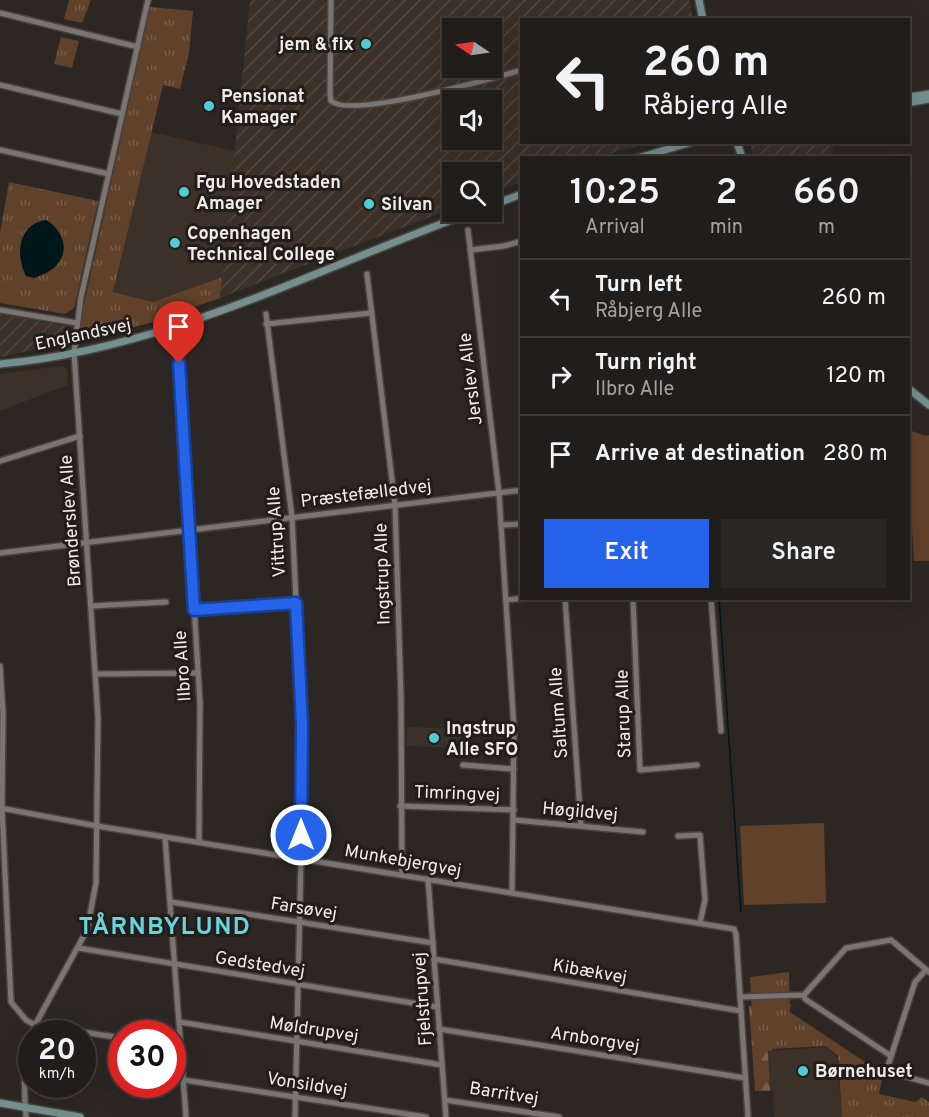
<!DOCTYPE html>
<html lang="en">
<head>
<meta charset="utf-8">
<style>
	:root { --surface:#211d1a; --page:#292623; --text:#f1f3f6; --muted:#a2a2a2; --line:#3e3b39; --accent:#2563eb }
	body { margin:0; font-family:Overpass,sans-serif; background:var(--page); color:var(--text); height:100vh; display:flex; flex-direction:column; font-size:22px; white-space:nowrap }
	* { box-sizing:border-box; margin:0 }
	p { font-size:20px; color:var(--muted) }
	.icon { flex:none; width:33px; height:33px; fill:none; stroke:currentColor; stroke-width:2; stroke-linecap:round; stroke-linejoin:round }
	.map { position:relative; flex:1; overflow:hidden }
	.sheet { position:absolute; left:520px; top:156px; width:390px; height:444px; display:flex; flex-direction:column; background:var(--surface); border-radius:0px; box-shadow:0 6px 24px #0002,0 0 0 2px var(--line) }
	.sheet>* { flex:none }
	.guide { position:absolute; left:520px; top:18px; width:390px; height:126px; border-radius:0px; box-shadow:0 6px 24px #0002,0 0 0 2px var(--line); background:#211d1a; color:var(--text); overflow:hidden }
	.needle { width:39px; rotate:283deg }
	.buttons { position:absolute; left:442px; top:18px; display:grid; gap:12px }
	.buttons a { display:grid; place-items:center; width:60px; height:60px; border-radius:0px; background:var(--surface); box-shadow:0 6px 24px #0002,0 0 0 2px var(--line); font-size:30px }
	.speed { position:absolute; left:18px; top:1020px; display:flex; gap:12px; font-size:30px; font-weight:700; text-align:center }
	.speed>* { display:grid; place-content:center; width:78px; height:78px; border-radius:50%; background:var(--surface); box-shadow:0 6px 24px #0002,0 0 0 2px var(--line); line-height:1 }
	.speed small { font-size:15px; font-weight:400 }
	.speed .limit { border:9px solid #d22; background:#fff; color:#111 }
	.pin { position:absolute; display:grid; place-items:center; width:51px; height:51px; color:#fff; margin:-62px -26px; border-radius:50% 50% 50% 0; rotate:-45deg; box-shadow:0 0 6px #0007 }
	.pin .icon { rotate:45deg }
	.me { position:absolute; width:66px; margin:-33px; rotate:0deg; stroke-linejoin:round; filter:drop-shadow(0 0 4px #0008) }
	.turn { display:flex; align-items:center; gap:21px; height:126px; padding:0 24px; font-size:27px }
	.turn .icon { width:78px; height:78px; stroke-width:2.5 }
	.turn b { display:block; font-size:42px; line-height:51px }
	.eta { display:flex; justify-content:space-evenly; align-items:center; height:102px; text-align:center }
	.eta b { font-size:36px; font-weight:600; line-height:42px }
	.action { display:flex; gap:12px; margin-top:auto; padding:12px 24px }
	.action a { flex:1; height:69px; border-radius:0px; background:var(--accent); color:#fff; font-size:24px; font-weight:600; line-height:69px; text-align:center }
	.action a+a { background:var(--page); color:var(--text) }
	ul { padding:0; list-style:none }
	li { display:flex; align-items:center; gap:18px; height:78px; padding:0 24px; border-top:2px solid var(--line) }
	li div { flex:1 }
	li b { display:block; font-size:22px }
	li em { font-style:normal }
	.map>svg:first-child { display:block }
	.built { fill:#3b3129 }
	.industrial { fill:url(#industrial-furrows); fill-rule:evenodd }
	.grass { fill:#60412a }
	.forest { fill:url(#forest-firs) }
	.park { fill:url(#park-tufts) }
	.water { fill:#001719 }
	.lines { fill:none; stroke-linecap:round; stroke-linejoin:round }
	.stream { stroke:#001719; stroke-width:1.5 }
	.street-casing { stroke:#494441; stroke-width:8 }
	.secondary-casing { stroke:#494441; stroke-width:10 }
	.street { stroke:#7b7571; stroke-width:5 }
	.secondary { stroke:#748f8e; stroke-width:7 }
	.route-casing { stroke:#184099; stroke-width:15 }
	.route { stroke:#2563eb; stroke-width:10 }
	.poi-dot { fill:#51ccd5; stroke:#221d1a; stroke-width:2 }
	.labels { text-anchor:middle; stroke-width:6; stroke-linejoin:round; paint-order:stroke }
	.poi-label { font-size:18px; font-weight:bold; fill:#efece9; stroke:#221d1a; text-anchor:start }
	.street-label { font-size:18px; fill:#efece9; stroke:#221d1a }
	.district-label { font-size:24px; font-weight:bold; letter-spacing:1.5px; fill:#68d4dc; stroke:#221d1a }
</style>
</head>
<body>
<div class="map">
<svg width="929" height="1117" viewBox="0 0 929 1117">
	<defs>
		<pattern id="industrial-furrows" width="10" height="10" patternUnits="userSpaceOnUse" patternTransform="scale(1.5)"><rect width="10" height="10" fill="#3b3129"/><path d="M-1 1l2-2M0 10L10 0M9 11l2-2" fill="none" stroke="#4e453e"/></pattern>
		<pattern id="forest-firs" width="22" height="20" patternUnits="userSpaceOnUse" patternTransform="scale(1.5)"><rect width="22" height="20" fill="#60412a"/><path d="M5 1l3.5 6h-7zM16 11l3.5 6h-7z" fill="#775d49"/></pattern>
		<pattern id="park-tufts" width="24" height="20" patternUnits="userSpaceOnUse" patternTransform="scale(1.5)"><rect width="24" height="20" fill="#60412a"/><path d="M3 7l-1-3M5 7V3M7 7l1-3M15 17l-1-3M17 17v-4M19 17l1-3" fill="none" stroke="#775d49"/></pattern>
	</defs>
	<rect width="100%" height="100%" fill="#2c2723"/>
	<!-- built -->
	<g class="built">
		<path d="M151,132l84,19 -13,126 -69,25 -40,-10z"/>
		<path d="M62,366l5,4v15l-67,26v-37z"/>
		<path d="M407,727l55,2 -2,19 -54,-2z"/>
		<path d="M826,1047l11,10 5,60h-68l-1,-26h-3l-2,-40z"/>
	</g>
	<!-- industrial -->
	<g class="industrial">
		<path d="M250,0h439l4,19 -171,1v122l127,1 -52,14 -75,1v24l-30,11v-21h-39v36l-233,90zM453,28h39v40h-39zM453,100h39v40h-39z"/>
		<path d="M750,143v-1l84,1 -3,15 -78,-1z"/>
		<path d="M0,314l67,12 4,5v8l-3,4 -68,14z"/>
	</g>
	<!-- grass -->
	<g class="grass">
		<path d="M909,430l17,6 3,-1v126h-15l-5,-85z"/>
		<path d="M824,823l2,80 -82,2 -4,-79z"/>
	</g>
	<!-- forest -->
	<path class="forest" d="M773,1004h18l-1,5 -20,2 2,40h-4l2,40h-15l-6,-85z"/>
	<!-- park -->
	<g class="park">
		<path d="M69,0h22l-9,23 -18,-4z"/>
		<path d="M150,7l43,4 -4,42 -9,36 -17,-4 -50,207 40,10 69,-25 -2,21 -70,25 -66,17 -4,-4v-13z"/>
		<path d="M61,37l18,4 -7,27 -18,-4z"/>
		<path d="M9,182l89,19 -24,107 -9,6 -65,-11v-70z"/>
		<path d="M789,972l1,40 93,62 -4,20 36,8 7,-5 7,5v15h-87l-4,-61 -12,-10 -72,4 -4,-73z"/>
	</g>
	<!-- water -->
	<path class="water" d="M46,220c14,8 24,26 13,42 -5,8 -16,13 -25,16l-8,-2c-11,-21 -8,-52 20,-56z"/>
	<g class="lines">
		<!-- stream -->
		<g class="stream">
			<path d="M686,155v3"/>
			<path d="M719,598l22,314"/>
		</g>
		<!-- street casing -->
		<g class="street-casing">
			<g id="street">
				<path d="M331,0l-1,95 1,6c20,18 162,-23 191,-31"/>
				<path d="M0,13l138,34"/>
				<path d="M0,85l122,29"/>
				<path d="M0,150l109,24"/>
				<path d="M468,230l31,263 15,236 -2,164"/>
				<path d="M470,250l34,-4 18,-5"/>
				<path d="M367,274l28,231 6,192 1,178"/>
				<path d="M0,310l77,13"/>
				<path d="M266,314l26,203 10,207 -1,134 -6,259"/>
				<path d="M266,324l105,-11"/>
				<path d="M178,345l22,358 -1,139"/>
				<path d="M0,461l80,-25"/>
				<path d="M501,525l21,-1"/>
				<path d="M0,553l522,-63"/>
				<path d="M565,598l16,228"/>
				<path d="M633,598l7,172 57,-5"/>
				<path d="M711,598l10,133"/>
				<path d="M506,600l19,-2"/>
				<path d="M91,606l75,-4"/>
				<path d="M193,610l103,-7"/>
				<path d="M0,666l3,47 -1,95 9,194 15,18 9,5 87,13"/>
				<path d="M96,674l101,-1"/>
				<path d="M463,765l51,4"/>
				<path d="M400,806l114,4"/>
				<path d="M0,808l97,18 637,103 2,5 12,183"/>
				<path d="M514,820l129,12"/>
				<path d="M678,836l22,-1 5,65 -5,23"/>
				<path d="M165,837l21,280"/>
				<path d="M428,879l18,238"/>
				<path d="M171,902l262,41"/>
				<path d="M78,948l359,59"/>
				<path d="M434,959l307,52"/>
				<path d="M926,970l-11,12 -28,87 2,3 40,11"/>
				<path d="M804,995l1,4 86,57"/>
				<path d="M740,997l64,-2 42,-47 45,-8 38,32"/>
				<path d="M180,1022l262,43"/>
				<path d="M439,1029l306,49"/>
				<path d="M32,1034l3,-9 52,-95 9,-47 2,-165 -24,-366 7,-55 67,-297"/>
				<path d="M184,1080l242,37"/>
				<path d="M445,1100l114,17"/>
				<path d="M26,1117c-2,-32 -4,-51 6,-82"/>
			</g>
		</g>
		<!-- secondary casing -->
		<g class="secondary-casing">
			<g id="secondary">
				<path d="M699,0l4,20"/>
				<path d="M909,97l20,-3"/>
				<path d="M912,102l17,-3"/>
				<path d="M737,142l5,16"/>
				<path d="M638,158l54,-16"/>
				<path d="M492,205l30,-11"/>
				<path d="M0,364c167,-15 318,-96 473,-152"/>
				<path d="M909,389l20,16"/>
				<path d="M0,1103l80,14"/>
			</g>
		</g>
		<!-- street -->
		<use href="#street" class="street"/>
		<!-- secondary -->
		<use href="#secondary" class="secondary"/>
	</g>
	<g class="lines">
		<!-- route casing -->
		<g class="route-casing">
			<path id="route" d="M179,363l15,247 102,-7 6,121 -1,111"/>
		</g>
		<!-- route -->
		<use href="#route" class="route"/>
	</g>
	<!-- markers -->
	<g class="poi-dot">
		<circle cx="366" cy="44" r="6"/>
		<circle cx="209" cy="106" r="6"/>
		<circle cx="184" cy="192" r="6"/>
		<circle cx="369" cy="204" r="6"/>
		<circle cx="175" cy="243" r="6"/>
		<circle cx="434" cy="738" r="6"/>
		<circle cx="803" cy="1071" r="6"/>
	</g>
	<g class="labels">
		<!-- poi labels -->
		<g class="poi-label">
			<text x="354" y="50" text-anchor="end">jem &amp; fix</text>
			<text x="221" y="102">Pensionat<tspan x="221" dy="21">Kamager</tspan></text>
			<text x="196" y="188">Fgu Hovedstaden<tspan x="196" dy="21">Amager</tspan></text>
			<text x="381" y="210">Silvan</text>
			<text x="187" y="239">Copenhagen<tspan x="187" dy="21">Technical College</tspan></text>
			<text x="446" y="734">Ingstrup<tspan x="446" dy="21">Alle SFO</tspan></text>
			<text x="815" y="1077">Børnehuset</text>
		</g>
		<!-- street labels -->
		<g class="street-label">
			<text transform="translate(83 334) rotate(-12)" y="6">Englandsvej</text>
			<text transform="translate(470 379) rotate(-97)" y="6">Jerslev Alle</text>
			<text transform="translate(366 493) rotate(-7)" y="6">Præstefælledvej</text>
			<text transform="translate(70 521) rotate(-94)" y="6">Brønderslev Alle</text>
			<text transform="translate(276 532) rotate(-94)" y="6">Vittrup Alle</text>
			<text transform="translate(382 574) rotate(-92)" y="6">Ingstrup Alle</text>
			<text transform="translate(182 666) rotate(-94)" y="6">Ilbro Alle</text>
			<text transform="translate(558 713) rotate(-94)" y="6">Saltum Alle</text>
			<text transform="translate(623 714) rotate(-92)" y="6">Starup Alle</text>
			<text transform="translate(457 793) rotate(2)" y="6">Timringvej</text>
			<text transform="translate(580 811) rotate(5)" y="6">Høgildvej</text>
			<text transform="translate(403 860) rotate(10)" y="6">Munkebjergvej</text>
			<text transform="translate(304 908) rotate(9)" y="6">Farsøvej</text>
			<text transform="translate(260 964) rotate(9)" y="6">Gedstedvej</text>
			<text transform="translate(590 971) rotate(10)" y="6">Kibækvej</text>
			<text transform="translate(422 999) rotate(-94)" y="6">Fjelstrupvej</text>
			<text transform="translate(314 1029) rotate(9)" y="6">Møldrupvej</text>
			<text transform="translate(595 1039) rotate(9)" y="6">Arnborgvej</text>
			<text transform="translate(307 1084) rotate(9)" y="6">Vonsildvej</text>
			<text transform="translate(504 1093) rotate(9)" y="6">Barritvej</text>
		</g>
		<!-- district labels -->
		<g class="district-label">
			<text x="165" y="934">TÅRNBYLUND</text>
		</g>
	</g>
</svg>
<div class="buttons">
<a><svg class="needle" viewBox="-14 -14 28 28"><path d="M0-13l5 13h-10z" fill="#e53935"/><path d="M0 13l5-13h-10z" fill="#a2a2a2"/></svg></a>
<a><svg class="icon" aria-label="sound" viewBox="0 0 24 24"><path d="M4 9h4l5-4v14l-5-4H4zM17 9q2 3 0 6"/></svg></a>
<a><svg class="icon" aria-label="search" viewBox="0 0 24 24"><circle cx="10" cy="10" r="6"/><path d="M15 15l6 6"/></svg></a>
</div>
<div class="speed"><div>20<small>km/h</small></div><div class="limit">30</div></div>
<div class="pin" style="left:179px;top:363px;background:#d93025"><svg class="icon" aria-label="arrive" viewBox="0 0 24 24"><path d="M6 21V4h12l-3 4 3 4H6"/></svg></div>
<svg class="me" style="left:301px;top:835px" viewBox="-20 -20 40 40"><circle r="17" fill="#2563eb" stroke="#fff" stroke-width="3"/><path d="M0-11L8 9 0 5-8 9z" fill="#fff"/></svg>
<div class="guide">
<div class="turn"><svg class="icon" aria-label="left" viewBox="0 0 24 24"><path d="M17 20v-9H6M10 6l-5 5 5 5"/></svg><div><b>260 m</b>Råbjerg Alle</div></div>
</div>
<section class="sheet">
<div class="eta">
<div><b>10:25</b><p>Arrival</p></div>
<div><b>2</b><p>min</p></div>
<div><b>660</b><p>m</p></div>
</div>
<ul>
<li><svg class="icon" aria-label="left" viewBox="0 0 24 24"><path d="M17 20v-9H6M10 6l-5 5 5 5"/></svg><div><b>Turn left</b><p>Råbjerg Alle</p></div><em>260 m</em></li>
<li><svg class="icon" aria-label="right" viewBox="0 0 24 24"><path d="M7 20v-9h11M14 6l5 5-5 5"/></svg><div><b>Turn right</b><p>Ilbro Alle</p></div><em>120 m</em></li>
<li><svg class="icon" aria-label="arrive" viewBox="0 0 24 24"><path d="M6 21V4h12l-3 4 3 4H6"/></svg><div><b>Arrive at destination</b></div><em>280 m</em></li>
</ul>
<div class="action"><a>Exit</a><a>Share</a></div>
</section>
</div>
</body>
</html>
